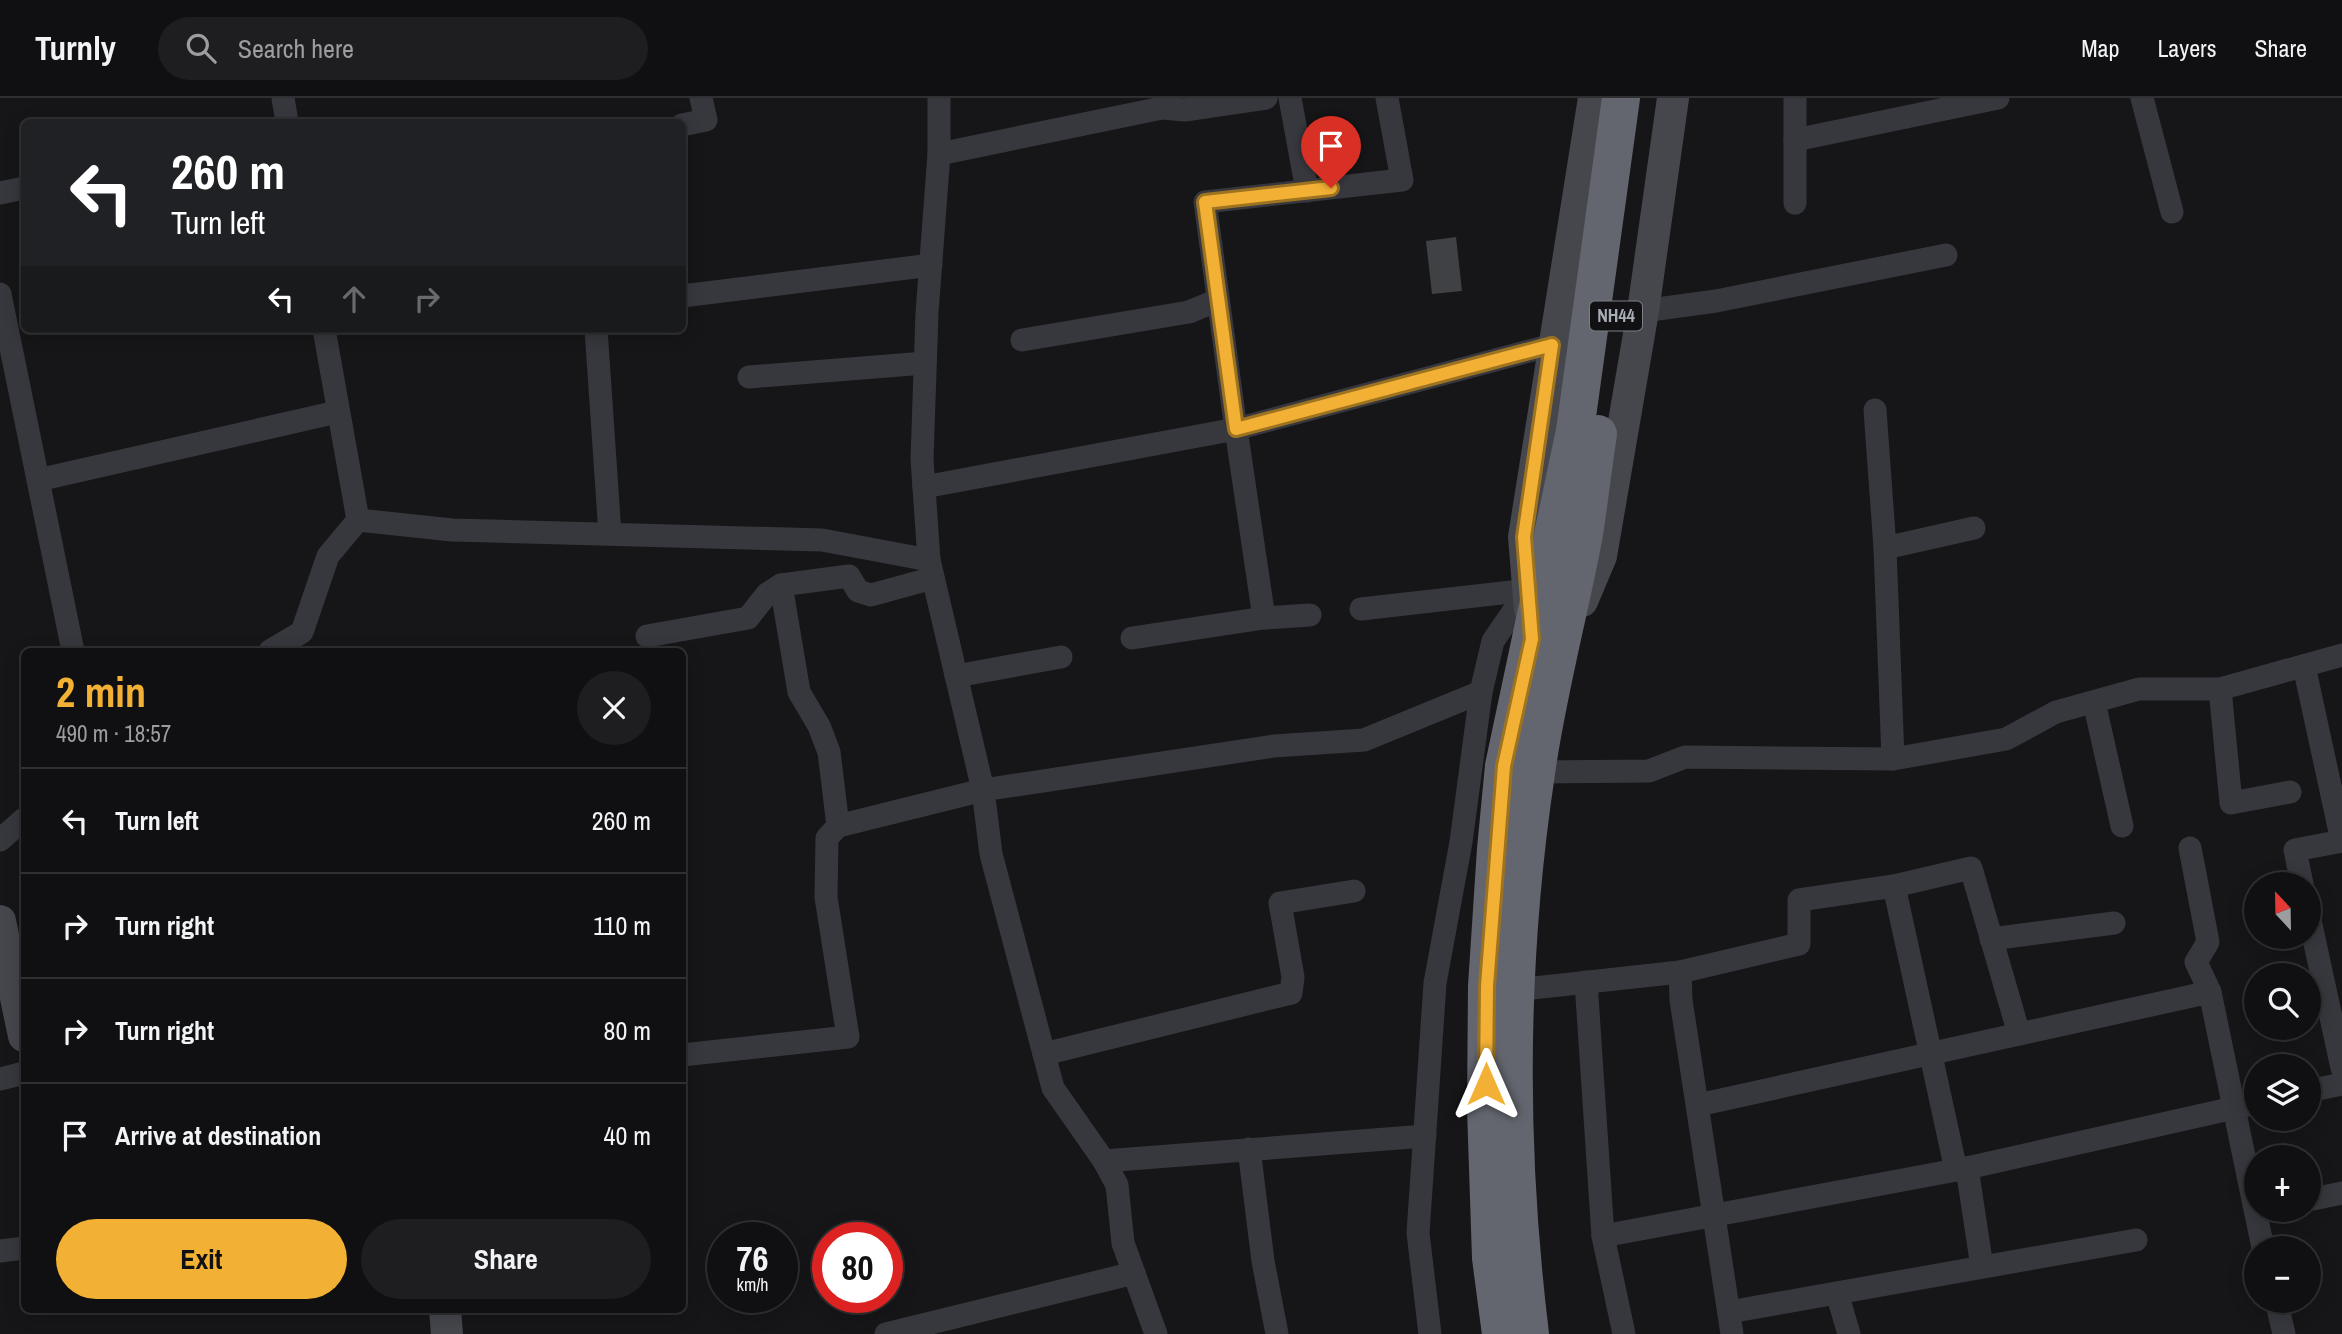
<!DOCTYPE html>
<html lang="en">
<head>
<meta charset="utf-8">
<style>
	:root { --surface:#101012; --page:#1e1e20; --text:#f1f3f6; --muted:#9c9d9f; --line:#303032; --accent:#f2b134 }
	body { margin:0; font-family:"Archivo Narrow",sans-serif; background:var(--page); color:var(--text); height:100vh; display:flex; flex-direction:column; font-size:26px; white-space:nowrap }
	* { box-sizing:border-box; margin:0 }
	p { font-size:23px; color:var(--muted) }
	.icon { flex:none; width:38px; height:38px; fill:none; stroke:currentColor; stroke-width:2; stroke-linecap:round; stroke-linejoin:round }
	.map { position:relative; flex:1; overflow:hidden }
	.side { position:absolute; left:21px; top:550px; width:665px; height:665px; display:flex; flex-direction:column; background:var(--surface); border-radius:10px; box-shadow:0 4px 18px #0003,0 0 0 2px var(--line) }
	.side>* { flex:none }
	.top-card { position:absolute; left:21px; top:21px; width:665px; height:214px; border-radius:10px; box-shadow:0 4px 18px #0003,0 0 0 2px var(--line); background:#202124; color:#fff; overflow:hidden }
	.needle { width:46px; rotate:338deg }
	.buttons { position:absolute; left:2244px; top:774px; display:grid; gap:14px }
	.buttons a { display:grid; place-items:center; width:77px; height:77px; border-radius:50%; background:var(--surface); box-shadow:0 4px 18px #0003,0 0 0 2px var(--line); font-size:35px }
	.speed { position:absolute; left:707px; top:1124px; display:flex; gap:14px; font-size:35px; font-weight:700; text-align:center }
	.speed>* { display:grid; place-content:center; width:91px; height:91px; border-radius:50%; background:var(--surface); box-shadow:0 4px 18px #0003,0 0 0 2px var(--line); line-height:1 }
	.speed small { font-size:18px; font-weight:400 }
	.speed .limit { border:10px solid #d22; background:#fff; color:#111 }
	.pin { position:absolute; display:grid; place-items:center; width:60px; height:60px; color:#fff; margin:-72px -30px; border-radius:50% 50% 50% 0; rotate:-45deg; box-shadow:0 0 7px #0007 }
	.pin .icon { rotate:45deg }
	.me { position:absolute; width:77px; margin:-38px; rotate:0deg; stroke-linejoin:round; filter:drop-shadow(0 0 5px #0008) }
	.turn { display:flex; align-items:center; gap:24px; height:147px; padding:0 35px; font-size:32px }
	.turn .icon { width:91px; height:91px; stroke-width:2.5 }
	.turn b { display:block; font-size:49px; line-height:60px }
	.lanes { display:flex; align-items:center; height:66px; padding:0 35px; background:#0003; justify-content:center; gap:35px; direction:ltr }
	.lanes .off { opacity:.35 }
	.round { display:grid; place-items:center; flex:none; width:74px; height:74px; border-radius:37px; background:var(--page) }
	.summary { display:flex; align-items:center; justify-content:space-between; height:119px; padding:0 35px }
	h1 { font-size:42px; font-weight:800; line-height:52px; color:var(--accent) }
	.action { display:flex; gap:14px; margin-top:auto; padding:14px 35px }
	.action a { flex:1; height:80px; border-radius:42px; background:var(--accent); color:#111; font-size:28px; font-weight:800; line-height:80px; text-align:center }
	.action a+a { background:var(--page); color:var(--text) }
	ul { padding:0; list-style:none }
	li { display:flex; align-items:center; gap:21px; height:105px; padding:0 35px; border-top:2px solid var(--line) }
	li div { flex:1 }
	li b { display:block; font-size:26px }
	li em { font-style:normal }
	header { display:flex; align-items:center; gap:42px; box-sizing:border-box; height:98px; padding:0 35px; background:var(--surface); border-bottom:2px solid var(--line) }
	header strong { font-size:33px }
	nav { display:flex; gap:38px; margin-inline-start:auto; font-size:24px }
	.search { width:490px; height:63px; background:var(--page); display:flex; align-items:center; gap:18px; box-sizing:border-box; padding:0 24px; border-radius:38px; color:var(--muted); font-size:26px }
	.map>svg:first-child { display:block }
	.building { fill:#404145 }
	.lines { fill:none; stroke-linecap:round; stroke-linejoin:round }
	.street { stroke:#37383d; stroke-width:23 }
	.secondary { stroke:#45474d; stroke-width:32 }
	.highway { stroke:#63666e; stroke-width:38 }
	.route-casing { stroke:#9d7322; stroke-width:18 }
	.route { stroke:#f2b134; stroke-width:12 }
	.labels { text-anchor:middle; stroke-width:5; stroke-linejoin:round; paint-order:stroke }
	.shield { fill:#111113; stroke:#7b7e86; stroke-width:2 }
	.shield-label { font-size:18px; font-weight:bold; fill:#a8adb8 }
</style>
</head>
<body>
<header>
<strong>Turnly</strong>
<div class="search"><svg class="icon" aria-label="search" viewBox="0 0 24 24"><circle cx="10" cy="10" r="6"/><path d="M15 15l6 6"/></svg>Search here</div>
<nav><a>Map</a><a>Layers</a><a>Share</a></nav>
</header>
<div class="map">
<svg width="2342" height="1236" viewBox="0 0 2342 1236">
	<rect width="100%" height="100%" fill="#161618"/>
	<!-- building -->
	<path class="building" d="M1456,139l6,54 -30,3 -6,-53z"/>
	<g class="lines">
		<!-- street -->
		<g class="street">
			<path d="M283,0l4,24"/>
			<path d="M939,0v56l-12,159 -5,146 7,101 54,230 8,64 62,234 51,73 321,-25"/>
			<path d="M1290,0l17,93"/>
			<path d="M1387,0l15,82 -197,22 31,227 316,-84"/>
			<path d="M2142,0l30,114"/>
			<path d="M682,27l24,-5 -5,-22"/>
			<path d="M1795,42l203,-42"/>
			<path d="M939,56l223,-46 23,2 81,-12"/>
			<path d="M0,95l24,-5"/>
			<path d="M1795,105v-105"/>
			<path d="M0,196l73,357"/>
			<path d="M682,198l249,-31"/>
			<path d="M1643,213l73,-10 230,-46"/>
			<path d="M596,231l14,205"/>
			<path d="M1022,242l167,-28 29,-12"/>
			<path d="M749,279l176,-14"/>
			<path d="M1875,312l10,138 8,211"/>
			<path d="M38,382l299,-68"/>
			<path d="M924,389l312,-58 28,189"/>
			<path d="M358,422l94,10 370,10 107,20"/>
			<path d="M1885,450l89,-20"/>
			<path d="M1361,511l167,-19"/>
			<path d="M647,538l101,-18 19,-24 14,-9"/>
			<path d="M1132,540l132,-20 46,-3"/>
			<path d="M270,553l32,-19 26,-76 30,-36 -34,-191"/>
			<path d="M956,578l105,-19"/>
			<path d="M2220,591l11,114 59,-11"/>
			<path d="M2094,604l28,124"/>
			<path d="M1536,674l113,-1 36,-14 208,2 113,-20 50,-27 83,-23h81l122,-34"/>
			<path d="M838,728l-9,-74 -10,-26 -20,-34 -18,-107 68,-9 9,15 13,4 62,-17"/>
			<path d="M0,742l24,-21"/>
			<path d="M2190,750l18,94 -12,20 14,30"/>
			<path d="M2302,786l-7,-34 47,-9 -38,-175"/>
			<path d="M1894,788l77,-18 48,166"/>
			<path d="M2308,813l34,157"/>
			<path d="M1991,841l123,-16"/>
			<path d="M1586,884l17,254 21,98"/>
			<path d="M1515,892l165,-18"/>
			<path d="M1044,956l247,-61 2,-16 -13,-74 74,-12"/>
			<path d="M682,957l166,-18 -22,-140 1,-59 11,-12 145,-36 291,-44 90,-6 117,-48"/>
			<path d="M0,981l24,-6"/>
			<path d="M2308,993l34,-7"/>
			<path d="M1698,1007l512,-113 53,256"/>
			<path d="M1249,1051l14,112 14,73"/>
			<path d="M1104,1063l13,24 6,58 33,91"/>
			<path d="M1967,1070l15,99"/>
			<path d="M2308,1102l34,-7"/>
			<path d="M1603,1138l364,-68 289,-65"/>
			<path d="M0,1153l24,-3"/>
			<path d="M1837,1195l12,41"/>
			<path d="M2276,1202l8,34"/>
			<path d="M1729,1214l407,-72"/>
			<path d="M886,1236l248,-61"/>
			<path d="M1430,1236l-12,-101 17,-250 26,-141 20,-150 12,-51 35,-51"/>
			<path d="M1732,1236l-51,-334 -1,-28 119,-28v-44l95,-14 62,284"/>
		</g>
		<!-- secondary -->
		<g class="secondary">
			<path d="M1582,503l19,-45 42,-245 30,-213"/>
			<path d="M1530,512l-6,-73 70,-439"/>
			<path d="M0,823l24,115"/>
			<path d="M445,1211l2,25"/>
		</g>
		<!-- highway -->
		<g class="highway">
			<path d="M1501,1236l-10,-76 -5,-150 1,-122 9,-137 8,-83 71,-335 46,-333"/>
			<path d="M1530,1236c-23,-187 -22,-375 6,-561 11,-80 33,-159 48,-239 5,-33 9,-67 14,-100"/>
		</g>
	</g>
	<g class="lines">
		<!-- route casing -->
		<g class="route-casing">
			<path id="route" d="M1331,90l-126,14 31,227 316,-84 -28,192 8,102 -28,127 -17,220 -1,98"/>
		</g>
		<!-- route -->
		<use href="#route" class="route"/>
	</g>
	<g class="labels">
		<!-- shield labels -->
		<rect class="shield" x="1590" y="203.5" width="52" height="29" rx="5"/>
		<g class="shield-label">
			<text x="1616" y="224">NH44</text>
		</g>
	</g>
</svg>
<div class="buttons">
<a><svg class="needle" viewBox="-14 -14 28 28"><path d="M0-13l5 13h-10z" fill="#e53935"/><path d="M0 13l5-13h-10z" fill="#9c9d9f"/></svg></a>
<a><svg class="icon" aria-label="search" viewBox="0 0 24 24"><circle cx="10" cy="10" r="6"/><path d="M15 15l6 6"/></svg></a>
<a><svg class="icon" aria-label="layers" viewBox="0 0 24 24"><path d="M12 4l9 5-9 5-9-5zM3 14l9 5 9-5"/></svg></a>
<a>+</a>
<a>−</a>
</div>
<div class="speed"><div>76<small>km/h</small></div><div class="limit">80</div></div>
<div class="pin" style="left:1331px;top:90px;background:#d93025"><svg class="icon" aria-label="arrive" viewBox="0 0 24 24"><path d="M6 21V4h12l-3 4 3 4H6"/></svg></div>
<svg class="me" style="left:1486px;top:986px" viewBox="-20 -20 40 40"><path d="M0-17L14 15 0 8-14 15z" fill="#f2b134" stroke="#fff" stroke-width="4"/></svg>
<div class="top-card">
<div class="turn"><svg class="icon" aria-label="left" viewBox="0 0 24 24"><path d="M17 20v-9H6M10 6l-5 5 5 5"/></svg><div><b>260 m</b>Turn left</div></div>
<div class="lanes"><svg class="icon" aria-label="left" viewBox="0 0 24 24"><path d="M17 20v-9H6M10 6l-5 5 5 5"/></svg><svg class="icon off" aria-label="ahead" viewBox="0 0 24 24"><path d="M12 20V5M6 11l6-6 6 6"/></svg><svg class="icon off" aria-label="right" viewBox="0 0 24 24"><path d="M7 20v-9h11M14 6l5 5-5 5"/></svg></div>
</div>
<section class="side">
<div class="summary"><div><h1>2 min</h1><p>490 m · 18:57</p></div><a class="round"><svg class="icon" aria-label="close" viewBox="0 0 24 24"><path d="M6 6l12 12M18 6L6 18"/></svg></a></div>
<ul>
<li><svg class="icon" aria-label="left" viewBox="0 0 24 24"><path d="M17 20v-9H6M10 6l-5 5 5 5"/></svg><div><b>Turn left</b></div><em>260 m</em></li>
<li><svg class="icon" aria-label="right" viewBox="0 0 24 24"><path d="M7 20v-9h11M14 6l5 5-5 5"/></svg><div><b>Turn right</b></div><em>110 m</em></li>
<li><svg class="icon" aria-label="right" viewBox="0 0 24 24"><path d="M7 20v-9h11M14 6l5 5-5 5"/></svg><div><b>Turn right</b></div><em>80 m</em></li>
<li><svg class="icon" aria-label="arrive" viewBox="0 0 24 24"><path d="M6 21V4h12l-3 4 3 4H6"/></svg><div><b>Arrive at destination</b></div><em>40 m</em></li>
</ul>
<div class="action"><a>Exit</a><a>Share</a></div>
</section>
</div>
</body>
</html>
